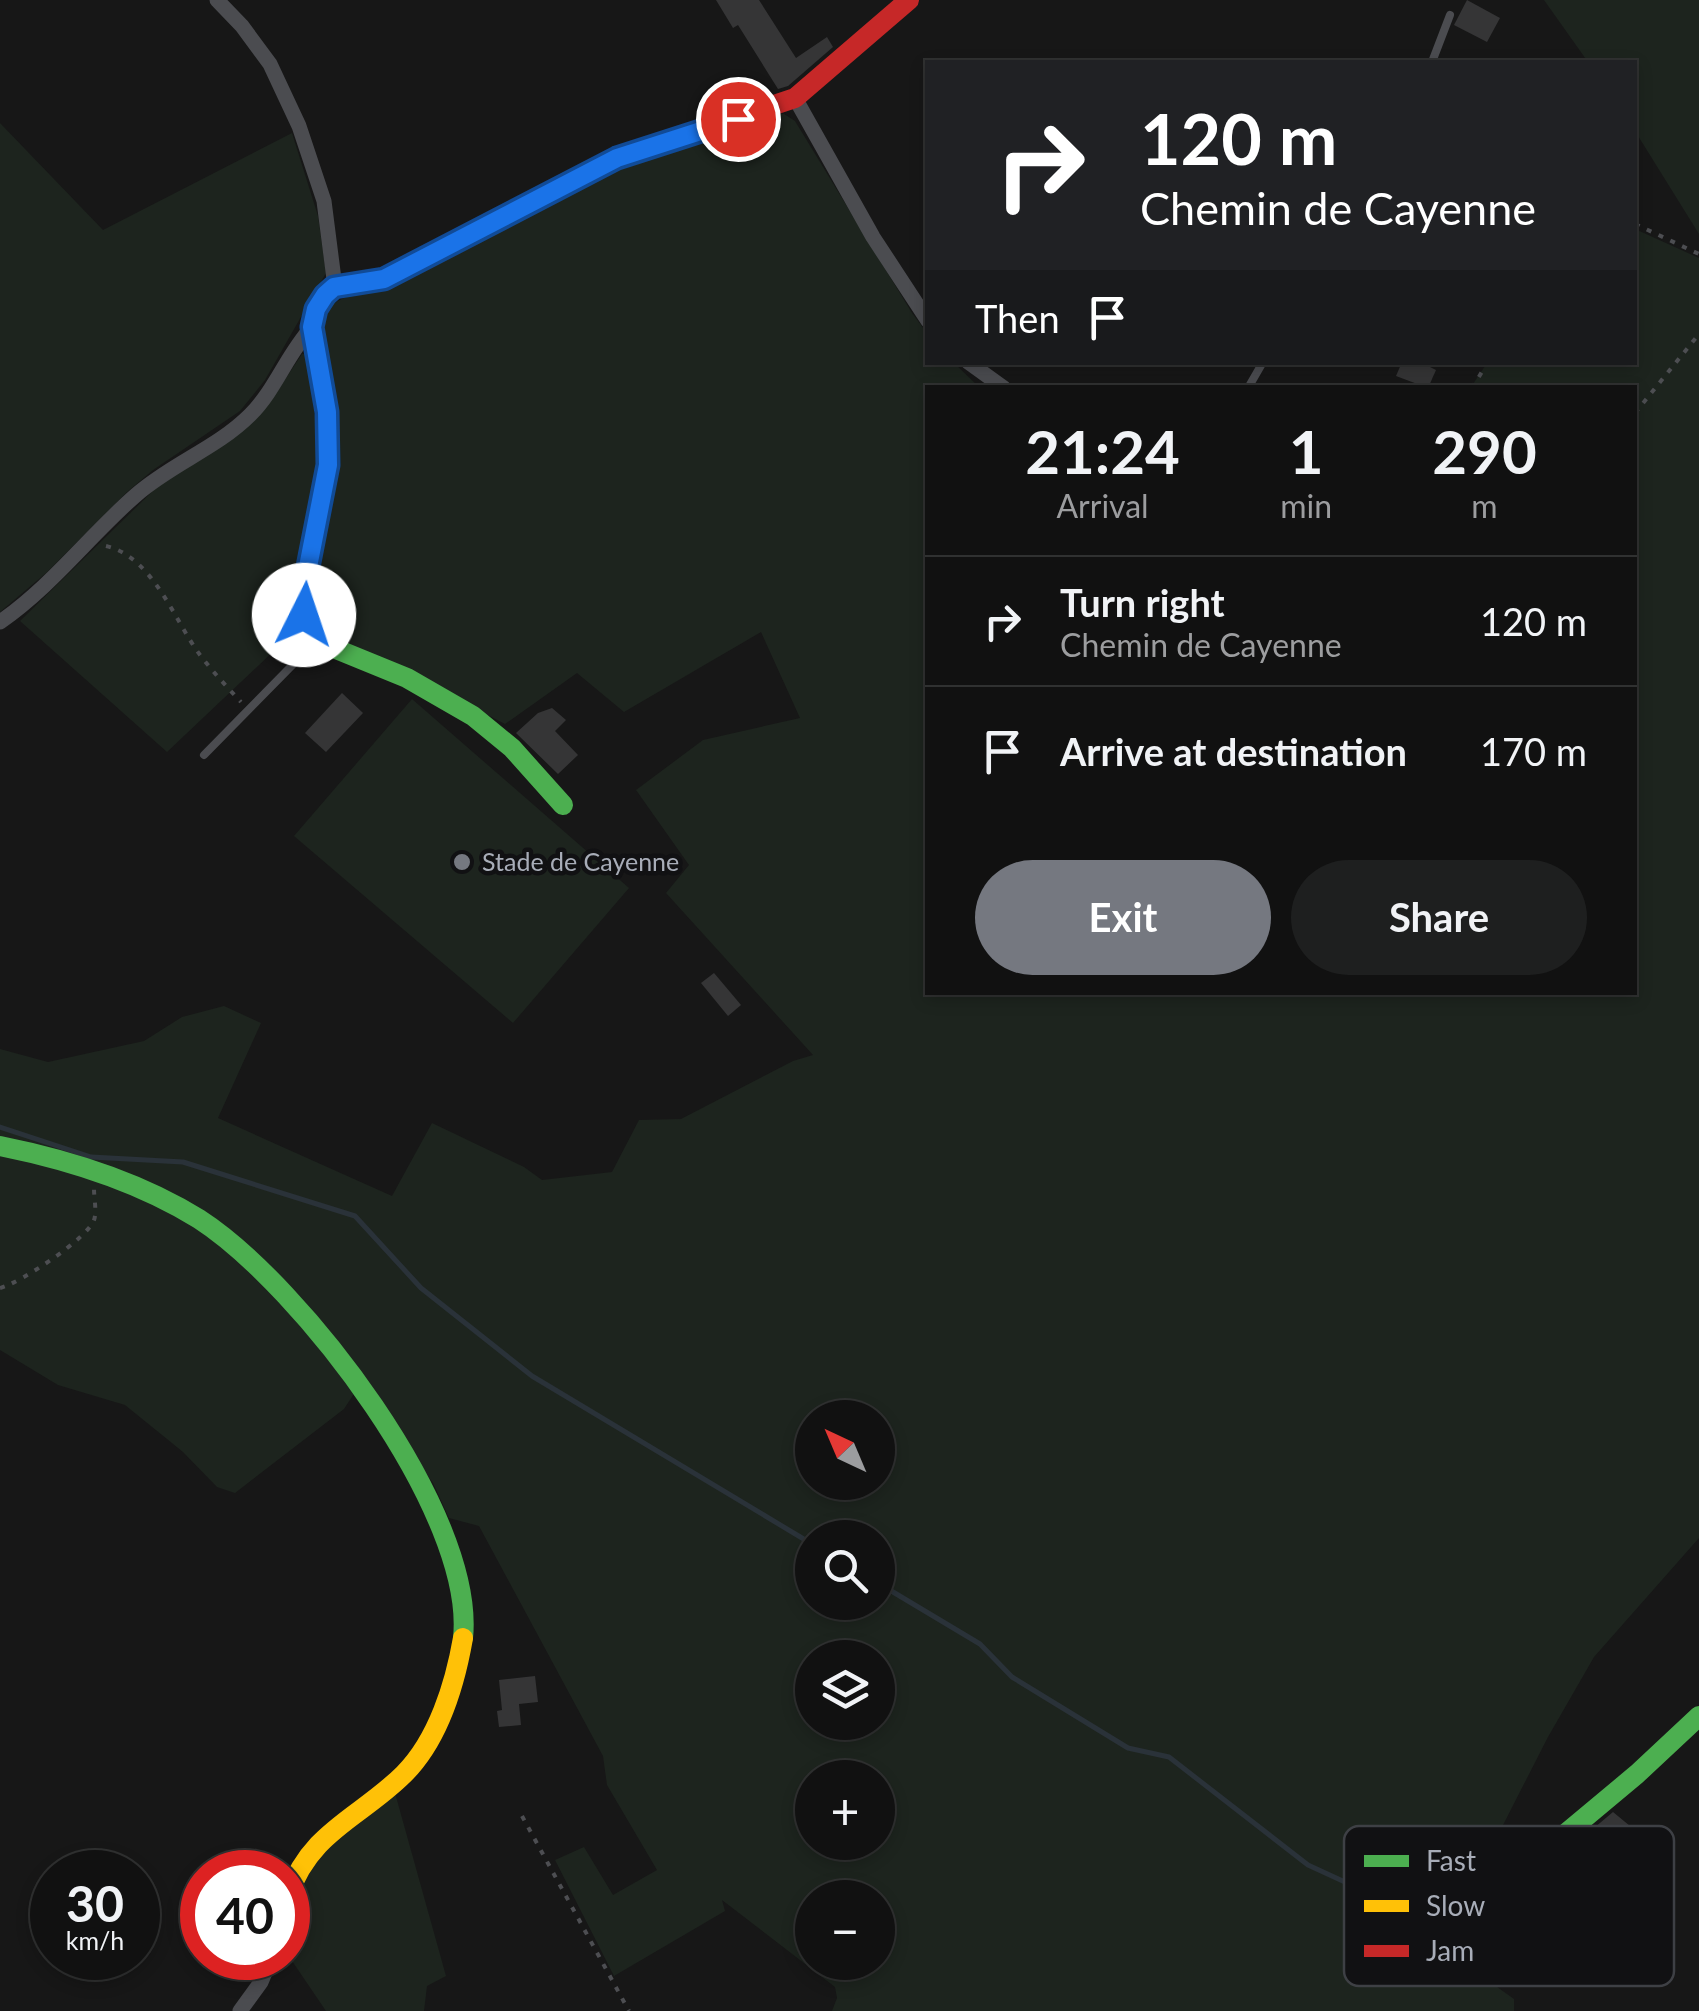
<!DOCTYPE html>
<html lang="en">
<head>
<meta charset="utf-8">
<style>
	:root { --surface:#111; --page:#1e1f1f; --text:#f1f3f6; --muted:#9c9d9f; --line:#303131; --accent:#757880 }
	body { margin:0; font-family:Lato,sans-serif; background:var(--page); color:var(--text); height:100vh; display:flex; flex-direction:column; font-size:38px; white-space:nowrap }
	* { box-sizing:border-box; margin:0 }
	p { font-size:32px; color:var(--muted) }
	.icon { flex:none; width:55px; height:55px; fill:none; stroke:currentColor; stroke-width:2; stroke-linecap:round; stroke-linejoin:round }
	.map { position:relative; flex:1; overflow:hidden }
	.details { position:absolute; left:925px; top:385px; width:712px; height:610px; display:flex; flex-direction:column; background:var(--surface); border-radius:0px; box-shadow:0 5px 15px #0003,0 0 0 2px var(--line) }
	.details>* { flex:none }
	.guide { position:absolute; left:925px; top:60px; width:712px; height:305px; border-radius:0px; box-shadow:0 5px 15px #0003,0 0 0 2px var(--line); background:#202124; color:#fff; overflow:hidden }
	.needle { width:65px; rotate:316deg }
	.buttons { position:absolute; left:795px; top:1400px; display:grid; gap:20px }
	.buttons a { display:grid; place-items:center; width:100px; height:100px; border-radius:50%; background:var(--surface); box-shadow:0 5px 15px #0003,0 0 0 2px var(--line); font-size:50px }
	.speed { position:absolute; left:30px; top:1850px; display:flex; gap:20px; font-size:50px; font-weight:700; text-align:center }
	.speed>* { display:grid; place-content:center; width:130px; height:130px; border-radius:50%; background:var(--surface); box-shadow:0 5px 15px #0003,0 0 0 2px var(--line); line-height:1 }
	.speed small { font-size:25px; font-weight:400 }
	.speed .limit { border:15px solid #d22; background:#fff; color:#111 }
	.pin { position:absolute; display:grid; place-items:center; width:85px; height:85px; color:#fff; margin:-42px; border:5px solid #fff; border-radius:50%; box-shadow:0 2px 10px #0007 }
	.me { position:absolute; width:110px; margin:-55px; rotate:4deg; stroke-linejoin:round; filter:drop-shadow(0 0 8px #0008) }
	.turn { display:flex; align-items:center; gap:35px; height:210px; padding:0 50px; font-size:45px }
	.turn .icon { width:130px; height:130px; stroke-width:2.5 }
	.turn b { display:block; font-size:70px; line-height:85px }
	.then { display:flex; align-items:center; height:95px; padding:0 50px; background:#0003; gap:20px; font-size:38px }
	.eta { display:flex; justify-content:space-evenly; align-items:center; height:170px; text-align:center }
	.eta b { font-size:60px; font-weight:700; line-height:70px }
	.button { display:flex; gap:20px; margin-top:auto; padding:20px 50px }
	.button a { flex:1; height:115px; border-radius:60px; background:var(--accent); color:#fff; font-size:40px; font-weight:700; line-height:115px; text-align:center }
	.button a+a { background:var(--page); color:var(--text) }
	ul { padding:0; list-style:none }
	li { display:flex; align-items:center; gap:30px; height:130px; padding:0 50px; border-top:2px solid var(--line) }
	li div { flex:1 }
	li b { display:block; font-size:38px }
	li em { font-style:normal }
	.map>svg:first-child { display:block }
	.green { fill:#1d241e; fill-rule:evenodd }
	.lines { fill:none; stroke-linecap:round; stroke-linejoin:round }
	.stream { stroke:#2a3239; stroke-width:5 }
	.building { fill:#353536 }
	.path { stroke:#4d4e52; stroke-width:4; stroke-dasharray:5 8; stroke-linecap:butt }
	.lane { stroke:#4b4c50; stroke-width:8 }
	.street { stroke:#4b4c50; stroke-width:15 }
	.fast { stroke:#4caf50; stroke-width:20 }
	.slow { stroke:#ffc107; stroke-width:20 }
	.jam { stroke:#c62828; stroke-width:20 }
	.route-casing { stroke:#114b97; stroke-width:25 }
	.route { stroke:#1a73e8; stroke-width:18 }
	.poi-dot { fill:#757880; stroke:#111113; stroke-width:4 }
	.labels { text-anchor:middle; stroke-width:9; stroke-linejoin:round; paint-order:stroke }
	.poi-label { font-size:25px; fill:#a8adb8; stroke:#111113; text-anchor:start }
	.key { fill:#111113; stroke:#3e4045; stroke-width:2.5 }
	.key-label { font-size:28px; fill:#a8adb8 }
</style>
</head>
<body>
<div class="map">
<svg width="1699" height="2011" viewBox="0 0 1699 2011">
	<rect width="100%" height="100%" fill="#171717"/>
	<!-- green -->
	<g class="green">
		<path d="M1544,0h155v234l-64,-103v-69h-47z"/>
		<path d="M764,114h20l11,7 117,192 15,20 1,29 26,1 25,24 -51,1v604h707v-604l-164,-1 16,-24 148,-1v-133l64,29v1280l-105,119 -46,80 -46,90 -66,45 -29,70 83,40 24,17v12h-682l5,-13 -2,-11 -113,-87 3,11 -111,65 -59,-116 29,-13 29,48 44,-25 -50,-85 -4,-29 -124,-230 -30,-8 -16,-35 -72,-100 -17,26 -109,84 -18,-6 -34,-35 -58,-47 -67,-20 -58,-35v-301l48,13 96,-21 38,-24 42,-11 37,17 -43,95 174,78 40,-73 92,44 18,13 70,-8 27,-52 42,-1 112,-58 20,-6 -147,-162 23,-28 -53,-75 67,-50 97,-22 -39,-86 -137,80 -47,-39 -72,51 -142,-73c-31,-11 -48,-18 -52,-54l23,-123 4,-43 -17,-106c8,-25 22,-28 46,-33l257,-129zM812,1418h66v64h-66zM812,1538h66v64h-66zM812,1658h66v64h-66zM812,1778h66v64h-66zM812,1898h66v64h-66z"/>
		<path d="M0,123l103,107 189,-97 26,83 8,57 -61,107 -25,31 -87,59 -26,22 -81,81 -46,39z"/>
		<path d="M302,354h5l13,101 -5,44 -24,102 4,30 -128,121 -147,-131 144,-141 110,-84z"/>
		<path d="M412,699l217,189 -116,135 -219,-187z"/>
		<path d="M395,1793l51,183 -19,10 -3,25h-98l-38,-56v-25l18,-62 12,-19z"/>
	</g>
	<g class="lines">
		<!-- stream -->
		<g class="stream">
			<path d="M0,1127l91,30 92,5 172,54 66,72 111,88 280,168"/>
			<path d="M878,1583l102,61 32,33 116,71 41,9 139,108 126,58"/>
		</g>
	</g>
	<!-- building -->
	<g class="building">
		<path d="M716,0h43l37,58 31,-21 6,10 -45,39 -10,3 -40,-64 -5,3z"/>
		<path d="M1467,0l33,18 -13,24 -33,-17z"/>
		<path d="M1402,362h18l16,8 -8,18 -32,-12z"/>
		<path d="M342,693l21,20 -37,39 -21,-19z"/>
		<path d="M552,708l14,12 -11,11 23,24 -20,19 -42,-41 22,-20z"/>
		<path d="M714,973l27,32 -13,11 -27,-33z"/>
		<path d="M535,1676l3,26 -19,2 2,21 -22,2 -2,-16 5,-1 -3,-30z"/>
		<path d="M1613,1812l34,28 -15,18 -26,-22 -29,29 -11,-11 3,-5z"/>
	</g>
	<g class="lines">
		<!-- path -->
		<g class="path">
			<path d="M1635,224l64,30"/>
			<path d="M1472,388l16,-26"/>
			<path d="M1635,413l64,-79"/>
			<path d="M106,546c47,11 68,74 94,109 13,17 27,32 41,47"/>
			<path d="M0,1288c20,-5 87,-49 94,-68 3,-8 0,-22 0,-31"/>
			<path d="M522,1816l107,195"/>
		</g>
		<!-- lane -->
		<g class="lane">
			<path d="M1432,62l18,-47"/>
			<path d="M1248,388l15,-26"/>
			<path d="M204,755l115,-117"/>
		</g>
		<!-- street -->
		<g class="street">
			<path d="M217,0l25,26 28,38 29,62 25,75 11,86"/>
			<path d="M795,98l78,139 55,84"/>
			<path d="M968,362l36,26"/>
			<path d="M0,622c52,-36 89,-86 136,-127 35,-31 81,-47 114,-80 26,-26 37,-61 62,-88"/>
			<path d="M240,2011l21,-29 10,-24"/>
		</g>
		<!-- fast -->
		<g class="fast">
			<path d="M563,805l-51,-57 -39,-32 -66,-38 -71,-29 -26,-22 -7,-28 25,-134 -1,-53 -15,-85 4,-18 19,-22 49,-8 233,-121 157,-53"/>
			<path d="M0,1146c70,14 138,35 199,73 102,66 277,294 264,419"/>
			<path d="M1511,1947l17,-53 30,-54 79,-66 62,-58"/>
		</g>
		<!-- slow -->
		<path class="slow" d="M288,1896c22,-65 72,-78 116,-122 34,-34 51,-90 59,-136"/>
		<!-- jam -->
		<path class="jam" d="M774,105l21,-7 114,-98"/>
	</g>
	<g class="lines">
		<!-- route casing -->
		<g class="route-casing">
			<path id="route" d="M304,615l4,-48 20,-102 -1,-53 -15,-85 4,-18 9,-14 9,-8 50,-8 233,-121 121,-39"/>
		</g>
		<!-- route -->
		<use href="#route" class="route"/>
	</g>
	<!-- markers -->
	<circle class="poi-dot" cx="462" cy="862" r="10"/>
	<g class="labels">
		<!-- poi labels -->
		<g class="poi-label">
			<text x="482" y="871">Stade de Cayenne</text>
		</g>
	</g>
	<!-- legend -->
	<rect x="1344" y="1826" width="330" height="160" rx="15" class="key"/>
	<rect x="1364" y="1855" width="45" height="12" fill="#4caf50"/>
	<rect x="1364" y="1900" width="45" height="12" fill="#ffc107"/>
	<rect x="1364" y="1945" width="45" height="12" fill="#c62828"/>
	<g class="key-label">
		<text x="1426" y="1871">Fast</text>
		<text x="1426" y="1916">Slow</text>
		<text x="1426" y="1961">Jam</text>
	</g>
</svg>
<div class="buttons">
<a><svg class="needle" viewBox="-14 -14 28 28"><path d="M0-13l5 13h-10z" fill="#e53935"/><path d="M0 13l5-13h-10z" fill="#9c9d9f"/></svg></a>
<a><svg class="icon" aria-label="search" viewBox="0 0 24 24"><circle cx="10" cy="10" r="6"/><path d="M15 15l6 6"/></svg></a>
<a><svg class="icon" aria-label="layers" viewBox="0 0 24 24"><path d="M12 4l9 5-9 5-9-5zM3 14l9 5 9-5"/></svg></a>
<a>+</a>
<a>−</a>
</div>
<div class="speed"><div>30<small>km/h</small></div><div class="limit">40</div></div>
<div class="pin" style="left:738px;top:119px;background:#d93025"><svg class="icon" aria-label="arrive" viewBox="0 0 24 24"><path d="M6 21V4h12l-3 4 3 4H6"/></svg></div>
<svg class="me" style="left:304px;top:615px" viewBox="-20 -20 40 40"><circle r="19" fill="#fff"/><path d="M0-13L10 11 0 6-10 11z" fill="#1a73e8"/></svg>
<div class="guide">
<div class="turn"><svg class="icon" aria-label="right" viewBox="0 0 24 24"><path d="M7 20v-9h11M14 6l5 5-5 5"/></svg><div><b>120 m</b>Chemin de Cayenne</div></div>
<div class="then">Then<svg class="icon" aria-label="arrive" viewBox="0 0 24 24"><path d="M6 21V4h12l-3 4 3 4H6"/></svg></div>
</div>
<section class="details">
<div class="eta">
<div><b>21:24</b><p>Arrival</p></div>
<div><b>1</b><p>min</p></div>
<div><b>290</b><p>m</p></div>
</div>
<ul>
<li><svg class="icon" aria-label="right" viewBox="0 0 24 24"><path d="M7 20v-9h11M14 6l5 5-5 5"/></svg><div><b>Turn right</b><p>Chemin de Cayenne</p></div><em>120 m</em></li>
<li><svg class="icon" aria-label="arrive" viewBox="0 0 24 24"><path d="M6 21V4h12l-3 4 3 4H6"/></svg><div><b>Arrive at destination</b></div><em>170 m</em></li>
</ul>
<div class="button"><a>Exit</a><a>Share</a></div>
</section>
</div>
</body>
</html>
